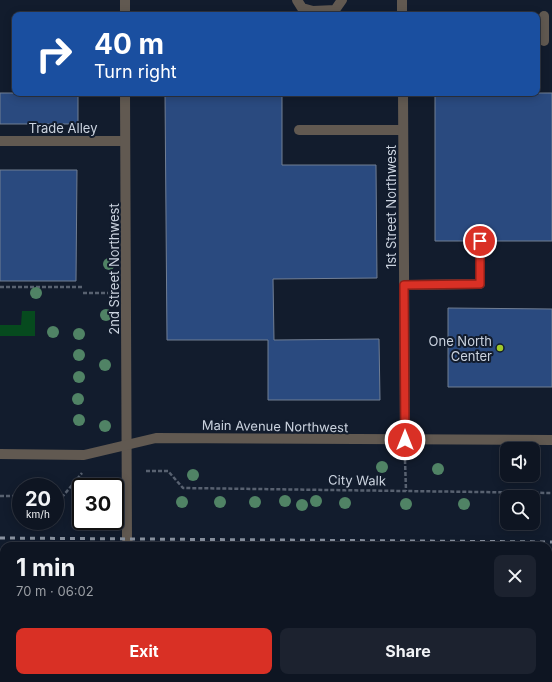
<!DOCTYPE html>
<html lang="en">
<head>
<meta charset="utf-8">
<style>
	:root { --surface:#0e1522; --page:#1c222f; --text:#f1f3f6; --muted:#9b9fa5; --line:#2e3440; --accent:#d93025 }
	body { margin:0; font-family:Inter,sans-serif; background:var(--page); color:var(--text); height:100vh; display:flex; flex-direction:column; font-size:15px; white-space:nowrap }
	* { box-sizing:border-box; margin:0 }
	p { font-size:13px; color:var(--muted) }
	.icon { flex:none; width:22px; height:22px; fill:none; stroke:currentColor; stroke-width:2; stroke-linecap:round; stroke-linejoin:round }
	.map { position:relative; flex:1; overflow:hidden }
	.details { position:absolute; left:0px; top:542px; width:552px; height:140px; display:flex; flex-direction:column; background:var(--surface); border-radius:12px 12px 0 0; box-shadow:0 2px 10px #0003,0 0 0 1px var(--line) }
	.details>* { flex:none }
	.guide { position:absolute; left:12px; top:12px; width:528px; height:84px; border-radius:8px; box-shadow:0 2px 10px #0003,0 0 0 1px var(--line); background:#1a4fa0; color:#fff; overflow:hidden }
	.buttons { position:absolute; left:500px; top:442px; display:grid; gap:8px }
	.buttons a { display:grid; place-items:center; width:40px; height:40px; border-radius:8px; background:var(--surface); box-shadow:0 2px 10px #0003,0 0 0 1px var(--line); font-size:20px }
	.speed { position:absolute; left:12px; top:478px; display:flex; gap:8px; font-size:20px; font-weight:700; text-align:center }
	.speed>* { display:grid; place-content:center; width:52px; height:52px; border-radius:50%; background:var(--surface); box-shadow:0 2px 10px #0003,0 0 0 1px var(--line); line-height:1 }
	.speed small { font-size:10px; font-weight:400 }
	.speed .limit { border:2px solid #111; border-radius:6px; background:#fff; color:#111 }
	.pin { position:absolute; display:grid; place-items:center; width:34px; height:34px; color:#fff; margin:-17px; border:2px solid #fff; border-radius:50%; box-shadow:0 1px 4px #0007 }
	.me { position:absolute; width:44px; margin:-22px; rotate:0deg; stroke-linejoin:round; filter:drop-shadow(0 0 3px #0008) }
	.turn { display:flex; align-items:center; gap:14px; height:84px; padding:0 16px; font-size:18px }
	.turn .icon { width:52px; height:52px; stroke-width:2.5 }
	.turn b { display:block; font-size:28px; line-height:34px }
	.round { display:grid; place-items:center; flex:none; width:42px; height:42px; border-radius:8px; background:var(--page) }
	.summary { display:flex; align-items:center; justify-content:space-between; height:68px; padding:0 16px }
	h1 { font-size:24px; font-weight:700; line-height:30px }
	.cta { display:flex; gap:8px; margin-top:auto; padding:8px 16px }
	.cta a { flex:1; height:46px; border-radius:8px; background:var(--accent); color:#fff; font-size:16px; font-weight:700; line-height:46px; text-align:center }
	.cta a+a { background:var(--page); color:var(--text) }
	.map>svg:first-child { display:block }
	.green { fill:#064a1e }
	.building { fill:#2a4a7f; stroke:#717e93 }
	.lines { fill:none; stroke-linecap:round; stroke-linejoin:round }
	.path { stroke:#586170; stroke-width:2.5; stroke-dasharray:4 2; stroke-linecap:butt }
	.lane { stroke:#615951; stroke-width:10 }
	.street { stroke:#615951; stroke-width:10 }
	.rail { stroke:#8992a0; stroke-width:3; stroke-dasharray:5 5; stroke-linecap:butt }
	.tree { fill:#508365 }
	.route-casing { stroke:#8d1f18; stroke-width:10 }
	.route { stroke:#d93025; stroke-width:7 }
	.poi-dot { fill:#a0c92b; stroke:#121c2d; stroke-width:1.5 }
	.labels { text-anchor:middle; stroke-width:4; stroke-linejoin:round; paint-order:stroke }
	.street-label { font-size:13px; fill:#cbd3df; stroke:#121c2d }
	.poi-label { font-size:13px; fill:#cbd3df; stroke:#121c2d; text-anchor:end }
</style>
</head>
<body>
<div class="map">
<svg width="552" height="682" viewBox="0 0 552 682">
	<rect width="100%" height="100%" fill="#121c2d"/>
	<!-- green -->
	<path class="green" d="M22,311h13v25h-35v-11h21z"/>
	<!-- building -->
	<g class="building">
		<rect x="0" y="93" width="78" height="31"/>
		<path d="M165,93h117v72h94l1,113 -104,1 1,61 105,-1 1,61h-112v-60h-101z"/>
		<path d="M435,93h117v148h-66l-2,-5 -4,-1 -5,2 -1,4h-39z"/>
		<path d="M0,170h77l-1,111h-76z"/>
		<path d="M448,308l104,1v78h-104z"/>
	</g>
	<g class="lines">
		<!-- path -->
		<g class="path">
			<path d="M0,287h82"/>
			<path d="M83,293h25"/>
			<path d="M405,460l1,31"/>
			<path d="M146,471h22l15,17 369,5"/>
			<path d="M0,496h21"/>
			<path d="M55,496h8l19,-23"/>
		</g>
		<!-- lane -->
		<g class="lane">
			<path d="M297,0l5,8 11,3 22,-1 7,-10"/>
			<path d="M544,16v25"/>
			<path d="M299,130h104"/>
			<path d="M0,141h125"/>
			<path d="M404,285l76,-1v-43"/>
			<path d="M0,598h4"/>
			<path d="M0,668h4"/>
			<path d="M291,678l77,2"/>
			<path d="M275,682l1,-4"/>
		</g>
		<!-- street -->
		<g class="street">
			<path d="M125,0v15"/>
			<path d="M402,0v15"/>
			<path d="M125,93l2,446 2,7"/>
			<path d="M403,93l2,347"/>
			<path d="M0,454l84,1 72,-17 396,2"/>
			<path d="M152,678l1,4"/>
			<path d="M107,682l1,-4"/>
		</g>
		<!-- rail -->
		<path class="rail" d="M0,538l552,4"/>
	</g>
	<!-- trees -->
	<g class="tree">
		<circle cx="109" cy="264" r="6"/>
		<circle cx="36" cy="293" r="6"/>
		<circle cx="106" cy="315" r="6"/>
		<circle cx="53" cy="332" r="6"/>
		<circle cx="79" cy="334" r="6"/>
		<circle cx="79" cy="355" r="6"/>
		<circle cx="105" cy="365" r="6"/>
		<circle cx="79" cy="377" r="6"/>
		<circle cx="78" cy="399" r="6"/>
		<circle cx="79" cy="420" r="6"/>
		<circle cx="105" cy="426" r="6"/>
		<circle cx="382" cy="467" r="6"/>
		<circle cx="438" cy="469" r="6"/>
		<circle cx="193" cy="475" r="6"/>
		<circle cx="285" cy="501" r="6"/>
		<circle cx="316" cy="501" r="6"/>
		<circle cx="182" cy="502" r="6"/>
		<circle cx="220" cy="502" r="6"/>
		<circle cx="255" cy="502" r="6"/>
		<circle cx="345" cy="503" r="6"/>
		<circle cx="406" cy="504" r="6"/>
		<circle cx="464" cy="504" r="6"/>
		<circle cx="302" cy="505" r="6"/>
	</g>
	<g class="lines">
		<!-- route casing -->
		<g class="route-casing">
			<path id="route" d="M405,440l-1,-155 76,-1v-43"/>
		</g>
		<!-- route -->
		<use href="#route" class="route"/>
	</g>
	<!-- markers -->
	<circle class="poi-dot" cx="500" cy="348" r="4"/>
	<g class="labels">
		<!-- street labels -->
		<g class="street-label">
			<text x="63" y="133">Trade Alley</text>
			<text transform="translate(391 207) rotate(-90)" y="5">1st Street Northwest</text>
			<text transform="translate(114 269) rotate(-90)" y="5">2nd Street Northwest</text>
			<text transform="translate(275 426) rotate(1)" y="5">Main Avenue Northwest</text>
			<text transform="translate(357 480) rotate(1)" y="5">City Walk</text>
		</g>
		<!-- poi labels -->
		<g class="poi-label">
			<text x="492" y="346">One North<tspan x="492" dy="15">Center</tspan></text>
		</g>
	</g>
</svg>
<div class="buttons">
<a><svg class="icon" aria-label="sound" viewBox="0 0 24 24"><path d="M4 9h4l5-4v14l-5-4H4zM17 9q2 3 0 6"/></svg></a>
<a><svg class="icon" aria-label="search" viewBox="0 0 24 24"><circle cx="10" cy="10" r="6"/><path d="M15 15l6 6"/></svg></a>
</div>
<div class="speed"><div>20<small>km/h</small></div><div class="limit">30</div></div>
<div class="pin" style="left:480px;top:241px;background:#d93025"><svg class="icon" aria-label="arrive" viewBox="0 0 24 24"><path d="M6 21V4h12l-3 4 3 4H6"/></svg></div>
<svg class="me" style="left:405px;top:440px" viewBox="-20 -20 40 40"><circle r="17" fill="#d93025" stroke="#fff" stroke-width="3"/><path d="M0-11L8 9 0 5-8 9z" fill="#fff"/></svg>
<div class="guide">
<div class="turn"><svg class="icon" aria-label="right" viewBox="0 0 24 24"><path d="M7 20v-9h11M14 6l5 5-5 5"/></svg><div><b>40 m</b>Turn right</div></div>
</div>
<section class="details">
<div class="summary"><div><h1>1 min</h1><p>70 m · 06:02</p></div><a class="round"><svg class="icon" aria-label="close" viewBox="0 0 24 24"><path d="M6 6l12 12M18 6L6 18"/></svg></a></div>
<div class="cta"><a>Exit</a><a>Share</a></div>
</section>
</div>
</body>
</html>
